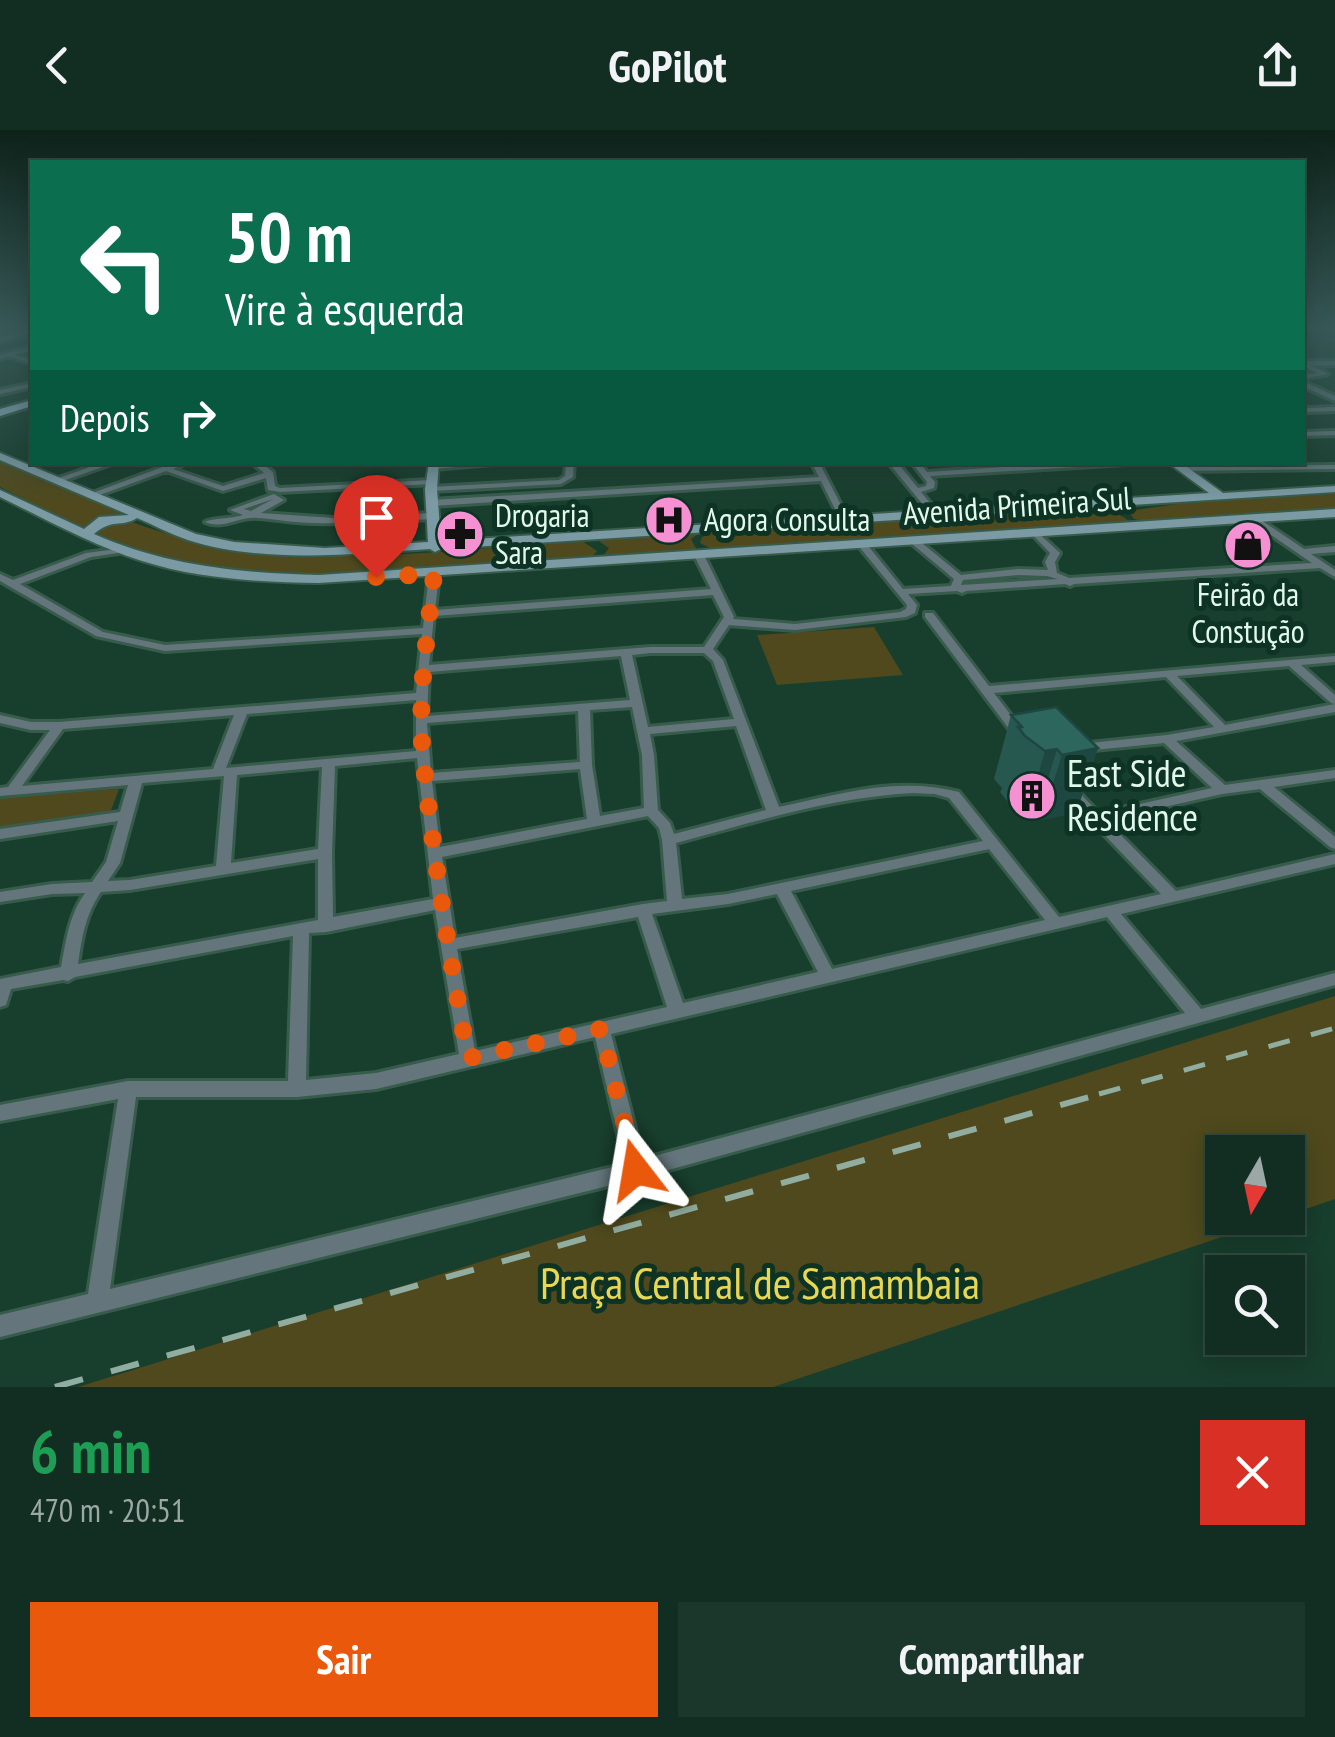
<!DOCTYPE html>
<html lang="pt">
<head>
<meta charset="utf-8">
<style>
	:root { --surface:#122e22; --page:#1b362a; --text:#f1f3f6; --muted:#9ca8a5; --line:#314a40; --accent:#ea580c }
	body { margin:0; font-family:"PT Sans Narrow",sans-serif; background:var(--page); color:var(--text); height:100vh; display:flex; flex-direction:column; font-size:38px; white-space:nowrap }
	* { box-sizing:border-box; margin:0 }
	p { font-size:32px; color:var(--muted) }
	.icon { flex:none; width:55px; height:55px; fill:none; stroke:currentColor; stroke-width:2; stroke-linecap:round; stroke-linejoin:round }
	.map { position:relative; height:1257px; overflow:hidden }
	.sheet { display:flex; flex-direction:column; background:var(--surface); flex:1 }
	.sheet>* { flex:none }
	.banner { position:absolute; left:30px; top:30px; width:1275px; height:305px; border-radius:0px; box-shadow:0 5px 25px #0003,0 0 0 2px var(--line); background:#0b6e4f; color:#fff; overflow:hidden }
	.needle { width:65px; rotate:189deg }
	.tools { position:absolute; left:1205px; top:1005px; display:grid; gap:20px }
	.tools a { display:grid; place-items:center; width:100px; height:100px; border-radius:0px; background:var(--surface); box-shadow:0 5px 25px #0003,0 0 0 2px var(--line); font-size:50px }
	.pin { position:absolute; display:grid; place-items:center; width:85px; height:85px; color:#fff; margin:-102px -42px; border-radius:50% 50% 50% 0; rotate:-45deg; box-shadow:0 0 10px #0007 }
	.pin .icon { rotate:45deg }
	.me { position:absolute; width:110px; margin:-55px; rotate:346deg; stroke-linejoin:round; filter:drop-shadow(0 0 8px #0008) }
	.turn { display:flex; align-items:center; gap:35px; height:210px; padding:0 30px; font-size:45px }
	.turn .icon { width:130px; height:130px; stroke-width:2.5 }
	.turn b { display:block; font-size:70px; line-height:85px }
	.then { display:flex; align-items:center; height:95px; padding:0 30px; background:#0003; gap:20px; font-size:38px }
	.round { display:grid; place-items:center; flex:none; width:105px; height:105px; border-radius:0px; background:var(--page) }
	.overview { display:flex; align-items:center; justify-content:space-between; height:170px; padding:0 30px }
	h1 { font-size:60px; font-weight:600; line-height:75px; color:#1e9e55 }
	.button { display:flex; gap:20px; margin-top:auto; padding:20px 30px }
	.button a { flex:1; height:115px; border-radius:0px; background:var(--accent); color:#fff; font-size:40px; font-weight:600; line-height:115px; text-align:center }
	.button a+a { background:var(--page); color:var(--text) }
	header { display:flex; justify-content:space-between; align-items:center; height:130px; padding:0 30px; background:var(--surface); font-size:45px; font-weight:600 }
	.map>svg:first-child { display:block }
	.green { fill:#4f491d }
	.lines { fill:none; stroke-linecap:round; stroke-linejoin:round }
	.street-casing { stroke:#385c4c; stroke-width:6 }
	.secondary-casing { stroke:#385c4c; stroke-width:4 }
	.primary-casing { stroke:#385c4c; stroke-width:5 }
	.street { fill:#64767c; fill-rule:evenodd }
	.secondary { fill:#7c9aa4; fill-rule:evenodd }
	.primary { fill:#8fb5c3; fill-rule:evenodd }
	.rail-far1 { stroke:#91ad9f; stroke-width:5; stroke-dasharray:22 22; stroke-linecap:butt }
	.rail { stroke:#91ad9f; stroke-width:6; stroke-dasharray:29 29; stroke-linecap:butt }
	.wall { fill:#265850 }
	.shaded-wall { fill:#1f4741 }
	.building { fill:#2c665d; stroke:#1f4741; stroke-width:2.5 }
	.route { stroke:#ea580c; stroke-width:18; stroke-dasharray:0 32.4 }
	.labels { text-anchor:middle; stroke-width:10; stroke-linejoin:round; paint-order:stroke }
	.far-street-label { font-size:32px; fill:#e3f8ec; stroke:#0c3323 }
	.far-poi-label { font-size:32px; fill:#e3f8ec; stroke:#0c3323; text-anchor:start }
	.poi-label { font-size:38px; fill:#e3f8ec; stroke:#0c3323; text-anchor:start }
	.near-park-label { font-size:45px; fill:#e9d754; stroke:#0c3323 }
</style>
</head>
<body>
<header><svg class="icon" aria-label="back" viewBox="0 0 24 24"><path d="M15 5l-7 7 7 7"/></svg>GoPilot<svg class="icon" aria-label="share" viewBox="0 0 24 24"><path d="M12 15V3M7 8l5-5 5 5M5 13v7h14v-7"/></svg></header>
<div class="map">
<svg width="1335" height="1257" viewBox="0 0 1335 1257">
	<rect width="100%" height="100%" fill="#183e2d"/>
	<!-- green -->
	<g class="green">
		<path d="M0,330l125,55 -26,5 -16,9 -83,-42z"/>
		<path d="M1335,364v16l-189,11 -12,-2 -6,-8 63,-9z"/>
		<path d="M1117,376l-2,6 21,13 -222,16 -202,8 -12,-6 2,-6 14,-5z"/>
		<path d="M129,391c145,55 301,30 453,20l15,10 -5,6c-164,11 -344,45 -498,-25l1,-4z"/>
		<path d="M701,402l-10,7 7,13 -98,8 9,-12 -12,-8z"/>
		<path d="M874,497l29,48 -126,10 -20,-50z"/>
		<path d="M119,659l-9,24 -110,16v-31z"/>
		<path d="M1335,866v203l-47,16v-63h-66v66h57l-506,169h-695z"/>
	</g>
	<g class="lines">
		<!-- street casing -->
		<g class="street-casing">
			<g id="street">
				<path d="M32,199v4l-32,8v-4z"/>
				<path d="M32,216v4l-17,5 17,5v4l-23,-8 -9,3v-4z"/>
				<path d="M1302,231h33v4l-23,1 16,8 -26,5v-4l16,-2 -16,-7z"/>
				<path d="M1302,251l33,15v5l-33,-15z"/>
				<path d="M32,253v4l-32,7v-4z"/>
				<path d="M1335,277v4l-27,1 -3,-2 3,-2z"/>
				<path d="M1335,301v4l-33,1v-4z"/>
				<path d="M104,332h13l-57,20 -7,-2z"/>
				<path d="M176,332h13l-16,7 50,17 41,-13 -13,-11h9l13,10 2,14 5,2 152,-8 4,2 -4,2 -152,8 -12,-2 -2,-12 -43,13 -57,-20 -72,26 -7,-2z"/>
				<path d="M468,332h49l-83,7 -4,-2 4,-2z"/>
				<path d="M566,332h8l-1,15 -12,7 -130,7 -4,-2 4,-2 128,-7 6,-4z"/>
				<path d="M811,332h8l30,59 -1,2 -7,-2 -20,-40 -389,25 -4,-3 4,-3 387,-23z"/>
				<path d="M888,332h9l21,26 8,-2 1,-4 -16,-20h8l8,10 152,-10h51l-4,2 -196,12 5,6 -1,6 -13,4 19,23 -4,3 -3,-1z"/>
				<path d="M1335,335v4l-153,2 -4,-2 4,-2z"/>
				<path d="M274,364l10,6 -23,13 72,5 99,-5 4,3 -4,3c-40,2 -79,5 -119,4 -19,0 -37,-4 -55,-5 -19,-2 -34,12 -53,4 7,-4 26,-3 38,-7l-13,-5zM273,369l-22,12 -7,-2z"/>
				<path d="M1249,386h6l49,33 31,-3v6l-24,2 24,16v7l-15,-9 -246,16 -4,2 -5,-2 -99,7 -4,2 -5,-2 -49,3 9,11 -2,8 -9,4 -111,13 -66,-5 -16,24 10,11 56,147c61,-13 118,-31 180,-15l100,125 102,-23 -69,-72 -3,-1 -24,-27 -2,-3 2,-3h10l24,25 113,-25 -48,-45 -80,8 -4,-1 -2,-3 2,-3 87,-9 47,-8 -48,-50 -172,16 32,42 -6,4 -4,-1 -91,-121v-4h8l56,73 346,-30v6l-34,3 34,30v9l-4,-1 -42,-37 -112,10 48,49 110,-21v8l-159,29 49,44 110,-15v8l-61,9 61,50v12l-5,-2 -70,-58 -38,5 -116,26 70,71 159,-37v10l-214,50 80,95 134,-36v12l-699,194 -636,158v-22l88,-21 30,-195 -118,22v-16l128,-24h160l5,-145 -218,41 -7,4 -5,-1 -52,9 -5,16 -6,2v-28l61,-12c5,-26 8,-52 24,-74l-33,1 -52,8v-10l52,-8 40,-2 14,-20 12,-41 -118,18v-10l120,-17 8,-27 -128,11v-8l8,-1 42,-57h-19l-31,-7v-8l31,7h28l357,-29 6,-59 -257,17 -69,-15 -96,-55v-7l13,6 73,-27 39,-5v4l-34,5 -71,27 83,48 62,13 258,-17 6,-54 5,-3 5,3 -4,36 276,-21 -17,-34 5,-3 5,3 30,62 -1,2 62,5 105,-12 6,-3 1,-4 -50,-61 5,-3 3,1 38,47 48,-3 3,-7 -43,-36v-4h6l44,36 57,-6 30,1 -3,-8 5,-9 -19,-20 4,-3 25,23 -5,9 2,11 12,5 243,-15 -63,-43zM1018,445l29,1 11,3 -97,6 2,-5zM713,465l11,22 -20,30h-54l-221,18 5,-49zM650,523h54l9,8 21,58 -86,8 -16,-72zM621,526l9,44 -203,16 2,-44zM416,570v51l-190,17 21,-54zM632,577l10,48 2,53 -44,8 -8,-51 -2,-55zM578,581l2,51 -149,11 -4,-50zM234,585l-21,54 -191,17 41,-57zM736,596l30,84 -92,24 -4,-11 -12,-13 -4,-55 -4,-21zM417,628l16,141 -100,18 -1,-64 3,-87zM322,637l-4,82 -87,14 6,-88zM580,639l7,50 -147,28 -8,-66zM224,646l-8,90 -86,14 -22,1 12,-18 22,-80zM913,663l22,1 14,4 34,43 -255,53 -46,5 -6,-56c78,-21 157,-46 237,-50zM648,686l11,12 3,12 5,61 -24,3 -188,34 -13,-81zM989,719l56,71 -213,49 -41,-78zM318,729v61l-240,44c4,-26 7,-49 23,-72l29,-2zM777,764l41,78 -135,31 -31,-89 76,-10zM435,780l24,144 -83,19 -70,7 3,-147 17,-1zM638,787l29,90 -192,44 -18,-102zM1107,787l78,96 -542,146 -32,-125zM595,907l30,127 -515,125 26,-192h161l79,-8z"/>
			</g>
		</g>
		<!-- secondary casing -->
		<g class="secondary-casing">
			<path id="secondary" d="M0,323l196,81 38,8 91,6 103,-6 -3,-53 4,-27h10l-2,27 4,52 768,-48 -42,-31h13l43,31 112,-7v6l-894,57 -6,3 -5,-3c-77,5 -168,15 -242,-9 -18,-6 -34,-15 -51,-22 -16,10 -25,0 -43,16 73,32 146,39 225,41l1016,-66v8l-1016,66c-60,-1 -120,-4 -177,-22 -50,-16 -95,-41 -142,-64v-7l84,39 15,-12 30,-2 -129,-55z"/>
		</g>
		<!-- primary casing -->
		<g class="primary-casing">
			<path id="primary" d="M32,270v6l-32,10v-7z"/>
		</g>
		<!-- street -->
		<use href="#street" class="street"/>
		<!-- secondary -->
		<use href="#secondary" class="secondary"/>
		<!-- primary -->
		<use href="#primary" class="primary"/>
		<!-- rail-far1 -->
		<path class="rail-far1" d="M1099,964l236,-66"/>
		<!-- rail -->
		<path class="rail" d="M55,1257l1052,-295"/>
	</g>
	<!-- wall -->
	<path class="wall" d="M1011,585l87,33 -22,65 -35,7 -4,-5 -11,2 -19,-16 -7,-9 2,-4 -8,-9z"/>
	<!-- shaded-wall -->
	<g class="shaded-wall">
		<path d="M1098,618l-22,65 -35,7 21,-65z"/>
		<path d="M1057,619l-20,66 -11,2 19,-66z"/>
	</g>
	<!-- building -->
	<path class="building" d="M1056,577l42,41 -36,7 -5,-6 -12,2 -20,-15 -7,-9h4l-11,-12z"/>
	<!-- sky -->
	<linearGradient id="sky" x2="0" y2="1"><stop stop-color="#0d2219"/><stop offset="0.53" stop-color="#375857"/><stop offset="1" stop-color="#375857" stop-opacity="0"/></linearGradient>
	<rect width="1335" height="373" fill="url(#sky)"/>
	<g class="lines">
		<!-- route -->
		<path class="route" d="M376,447l58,-3c-6,59 -17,123 -11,182 10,101 27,202 45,302l133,-29 35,141"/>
	</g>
	<!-- icons -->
	<defs>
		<g id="hospital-disc" transform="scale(2.5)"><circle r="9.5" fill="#f591d2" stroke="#0c3323"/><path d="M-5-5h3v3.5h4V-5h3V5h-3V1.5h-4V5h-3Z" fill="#111"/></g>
		<g id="pharmacy-disc" transform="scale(2.5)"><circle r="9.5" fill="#f591d2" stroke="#0c3323"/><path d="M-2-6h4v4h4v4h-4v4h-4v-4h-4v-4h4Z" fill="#111"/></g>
		<g id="shop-disc" transform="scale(2.5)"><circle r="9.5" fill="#f591d2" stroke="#0c3323"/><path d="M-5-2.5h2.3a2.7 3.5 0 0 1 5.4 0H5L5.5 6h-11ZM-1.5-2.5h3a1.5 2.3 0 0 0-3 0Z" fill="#111"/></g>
		<g id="building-disc" transform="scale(2.5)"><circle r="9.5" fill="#f591d2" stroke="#0c3323"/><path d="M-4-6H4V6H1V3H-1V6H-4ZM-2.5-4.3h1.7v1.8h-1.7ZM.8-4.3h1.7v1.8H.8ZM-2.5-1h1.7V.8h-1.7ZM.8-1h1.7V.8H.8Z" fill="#111"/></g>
	</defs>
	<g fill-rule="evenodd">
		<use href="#hospital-disc" x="669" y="390"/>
		<use href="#pharmacy-disc" x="460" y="404"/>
		<use href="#shop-disc" x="1248" y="415"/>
		<use href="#building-disc" x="1032" y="666"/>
	</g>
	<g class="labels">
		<!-- far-street labels -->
		<g class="far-street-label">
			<text transform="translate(1017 376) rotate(-4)" y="11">Avenida Primeira Sul</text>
		</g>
		<!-- far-poi labels -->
		<g class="far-poi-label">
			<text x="495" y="397">Drogaria<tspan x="495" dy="37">Sara</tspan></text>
			<text x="704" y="401">Agora Consulta</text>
			<text x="1248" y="476" text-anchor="middle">Feirão da<tspan x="1248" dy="37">Constução</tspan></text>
		</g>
		<!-- poi labels -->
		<g class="poi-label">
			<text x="1067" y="657">East Side<tspan x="1067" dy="44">Residence</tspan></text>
		</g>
		<!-- near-park labels -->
		<g class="near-park-label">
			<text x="760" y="1169">Praça Central de Samambaia</text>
		</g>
	</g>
</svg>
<div class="tools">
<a><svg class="needle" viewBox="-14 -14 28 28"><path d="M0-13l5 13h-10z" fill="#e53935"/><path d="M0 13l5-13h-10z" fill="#9ca8a5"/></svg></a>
<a><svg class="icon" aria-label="search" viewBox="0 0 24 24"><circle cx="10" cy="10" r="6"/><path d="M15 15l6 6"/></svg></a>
</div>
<div class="pin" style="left:376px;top:447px;background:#d93025"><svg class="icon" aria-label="arrive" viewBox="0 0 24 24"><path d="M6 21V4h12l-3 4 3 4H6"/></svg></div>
<svg class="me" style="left:636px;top:1040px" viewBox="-20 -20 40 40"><path d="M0-17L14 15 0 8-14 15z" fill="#ea580c" stroke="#fff" stroke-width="4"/></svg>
<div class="banner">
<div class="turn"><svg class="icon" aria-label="left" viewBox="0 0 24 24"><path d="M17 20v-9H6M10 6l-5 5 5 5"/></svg><div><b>50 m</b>Vire à esquerda</div></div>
<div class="then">Depois<svg class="icon" aria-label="right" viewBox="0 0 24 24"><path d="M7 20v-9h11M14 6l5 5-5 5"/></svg></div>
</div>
</div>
<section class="sheet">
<div class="overview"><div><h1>6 min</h1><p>470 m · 20:51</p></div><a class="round" style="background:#d93025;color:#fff"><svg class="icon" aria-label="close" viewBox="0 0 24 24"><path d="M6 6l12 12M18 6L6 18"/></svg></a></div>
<div class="button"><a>Sair</a><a>Compartilhar</a></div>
</section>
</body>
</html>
